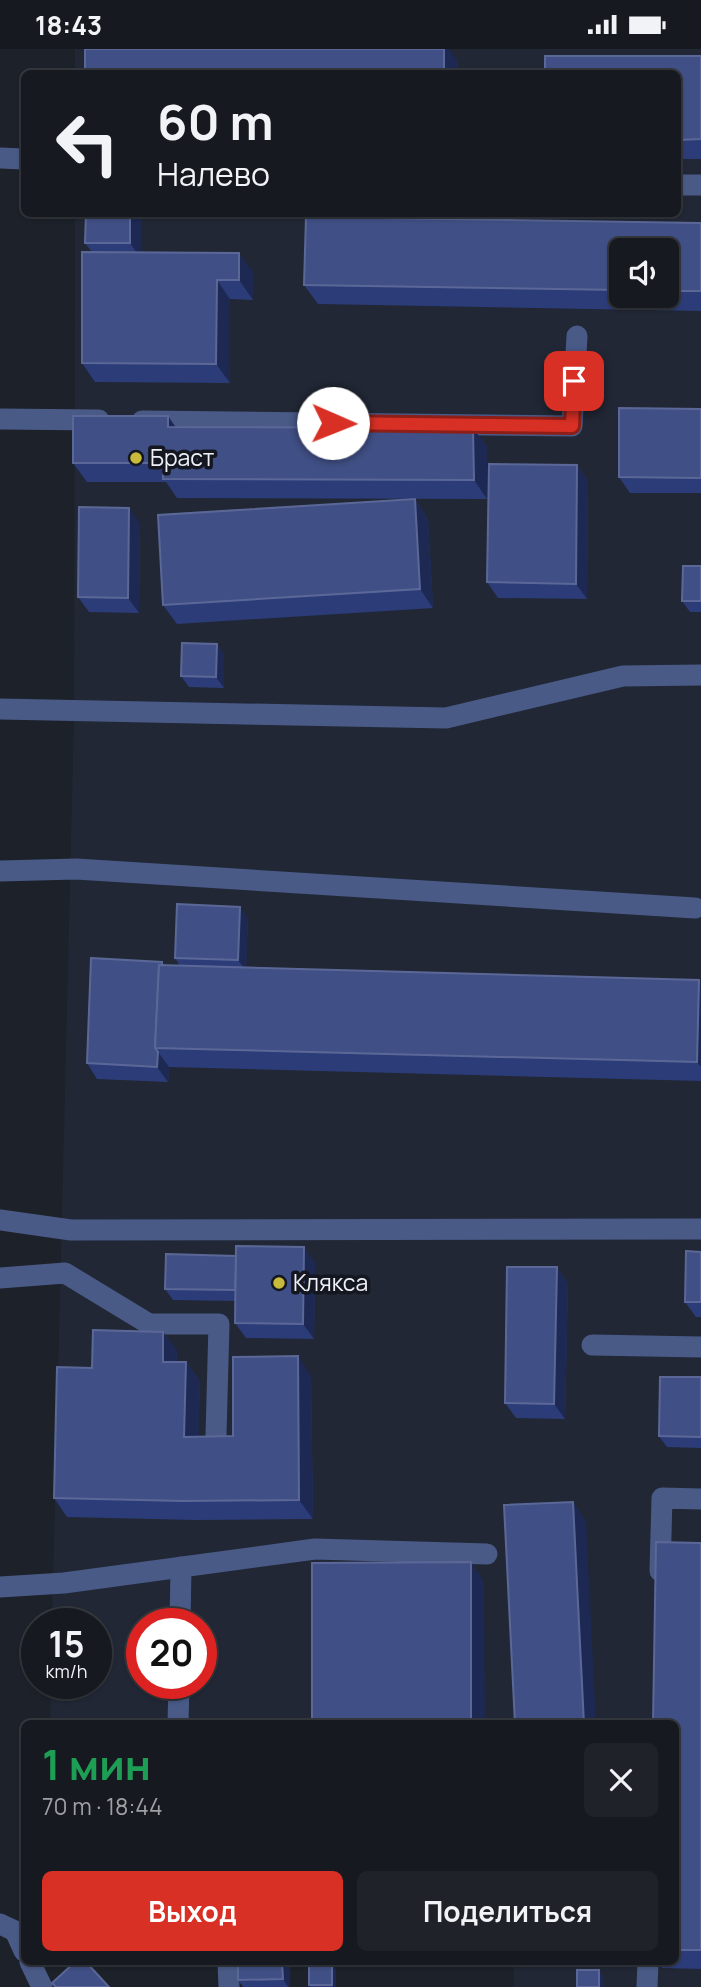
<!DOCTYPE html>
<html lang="ru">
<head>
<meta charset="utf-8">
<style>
	:root { --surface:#16191f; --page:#1f2228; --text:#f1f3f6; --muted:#9ea0a4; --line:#35383d; --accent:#d93025 }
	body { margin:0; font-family:Manrope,sans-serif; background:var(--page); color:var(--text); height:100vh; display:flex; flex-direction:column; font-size:26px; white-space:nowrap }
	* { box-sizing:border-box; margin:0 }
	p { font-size:23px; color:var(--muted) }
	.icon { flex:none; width:38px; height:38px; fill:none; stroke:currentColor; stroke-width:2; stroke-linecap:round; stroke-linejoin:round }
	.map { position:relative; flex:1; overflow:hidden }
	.sheet { position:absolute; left:21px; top:1671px; width:658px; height:245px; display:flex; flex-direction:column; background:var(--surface); border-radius:10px; box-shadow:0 2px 5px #0004,0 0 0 2px var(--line) }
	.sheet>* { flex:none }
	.top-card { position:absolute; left:21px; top:21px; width:660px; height:147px; border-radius:10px; box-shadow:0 2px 5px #0004,0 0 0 2px var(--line); background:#16191f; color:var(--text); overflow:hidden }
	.controls { position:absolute; left:609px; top:189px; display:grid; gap:14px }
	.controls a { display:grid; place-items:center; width:70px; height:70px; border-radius:10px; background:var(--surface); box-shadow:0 2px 5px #0004,0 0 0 2px var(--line); font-size:35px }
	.speed { position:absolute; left:21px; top:1559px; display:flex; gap:14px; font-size:35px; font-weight:700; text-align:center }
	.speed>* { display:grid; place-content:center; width:91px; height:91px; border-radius:50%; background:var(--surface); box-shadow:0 2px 5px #0004,0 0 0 2px var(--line); line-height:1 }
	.speed small { font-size:18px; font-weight:400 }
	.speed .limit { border:10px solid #d22; background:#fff; color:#111 }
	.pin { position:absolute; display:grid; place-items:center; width:60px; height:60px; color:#fff; margin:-30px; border-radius:14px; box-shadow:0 4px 10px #0006 }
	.me { position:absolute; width:77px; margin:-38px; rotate:91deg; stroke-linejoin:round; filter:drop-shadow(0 0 5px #0008) }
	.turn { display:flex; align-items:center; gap:24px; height:147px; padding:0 21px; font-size:32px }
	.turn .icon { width:91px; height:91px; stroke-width:2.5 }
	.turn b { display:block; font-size:49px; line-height:60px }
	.round { display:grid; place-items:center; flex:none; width:74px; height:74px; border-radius:10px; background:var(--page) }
	.summary { display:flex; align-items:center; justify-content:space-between; height:119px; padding:0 21px }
	h1 { font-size:42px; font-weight:700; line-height:52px; color:#1e9e55 }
	.cta { display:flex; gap:14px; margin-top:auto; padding:14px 21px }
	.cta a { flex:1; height:80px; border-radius:10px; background:var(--accent); color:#fff; font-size:28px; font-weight:700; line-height:80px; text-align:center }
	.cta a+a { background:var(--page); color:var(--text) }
	.status { display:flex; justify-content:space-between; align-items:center; height:49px; padding:0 35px; background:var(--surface); direction:ltr }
	.status svg { height:19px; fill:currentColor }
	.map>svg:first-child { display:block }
	.built { fill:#212735; fill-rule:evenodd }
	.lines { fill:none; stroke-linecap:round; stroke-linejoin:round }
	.minor { stroke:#495a87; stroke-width:21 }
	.wall { fill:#2c3c78; fill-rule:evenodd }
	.shaded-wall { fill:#1d2952 }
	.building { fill:#404f85; stroke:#5b6897; stroke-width:2 }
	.route-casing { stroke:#8d1f18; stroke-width:18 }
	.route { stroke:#d93025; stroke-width:12 }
	.poi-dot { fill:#c8bb3b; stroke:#141720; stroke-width:2.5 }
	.labels { text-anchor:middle; stroke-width:7; stroke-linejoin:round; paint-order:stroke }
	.poi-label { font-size:23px; fill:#edf0f6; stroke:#141720; text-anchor:start }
</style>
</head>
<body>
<div class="status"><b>18:43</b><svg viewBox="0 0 49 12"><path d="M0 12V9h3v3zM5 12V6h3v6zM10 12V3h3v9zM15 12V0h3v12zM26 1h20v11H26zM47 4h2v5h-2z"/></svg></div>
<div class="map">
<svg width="701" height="1938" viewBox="0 0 701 1938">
	<rect width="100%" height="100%" fill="#1d2129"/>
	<!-- built -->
	<path class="built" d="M75,0h626v1938h-187v-25h162v-238h-626l1,-40 45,-1v-59h-44l22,-907 1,-503 602,-1v-140h-602zM621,201h46v46h-46zM142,1575h59v59h-59z"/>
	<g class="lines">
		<!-- minor -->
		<g class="minor">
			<path d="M0,109l24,1"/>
			<path d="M677,136h24"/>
			<path d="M0,370l99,1"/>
			<path d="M142,372l430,5 5,-90"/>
			<path d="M0,660l446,9 177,-42 78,-1"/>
			<path d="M0,822l76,-2 619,39"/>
			<path d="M0,1171l71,10 630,-1"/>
			<path d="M0,1229l65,-5 84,51h70l-3,111"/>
			<path d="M592,1296l109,2"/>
			<path d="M660,1522l2,-73 39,1"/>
			<path d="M0,1538l64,-4 251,-34 172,5"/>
			<path d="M180,1575l1,-57"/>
			<path d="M178,1675l1,-41"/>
			<path d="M0,1875l15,7 9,20"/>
			<path d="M30,1913l12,25"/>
			<path d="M228,1913l1,25"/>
			<path d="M647,1938l1,-25"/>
		</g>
	</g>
	<!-- wall -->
	<g class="wall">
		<path d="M701,7v103h-24v-86z"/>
		<path d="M141,164v39l112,20v28l-23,-1v84l-135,-1 -13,-19 10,-111 -7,-9z"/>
		<path d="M701,174v88l-383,-7 -14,-19zM621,201h46v46h-46z"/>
		<path d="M701,360v84h-71l-11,-16z"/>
		<path d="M168,367l7,11 298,1 14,19v52l-310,-1 -11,-16h-79l-14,-19z"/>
		<path d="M577,416l11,16 -1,118 -89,-1 -11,-16z"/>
		<path d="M415,450l13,20 5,89 -256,16 -14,-19z"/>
		<path d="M140,475l-1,89 -50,-1 -11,-15z"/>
		<path d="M701,517v46h-11l-8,-11z"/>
		<path d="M217,595l7,11v33l-35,-1 -8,-11z"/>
		<path d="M248,869l-2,49 455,16v98l-532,-14 -1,15 -71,-3 -10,-16 75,-101 2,3 16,1 -5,-8z"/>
		<path d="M701,1203v65h-5l-11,-15z"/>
		<path d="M315,1214l-1,76 -68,-1 -11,-15v-22l-62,-1 -8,-11z"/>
		<path d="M568,1234l-3,136 -49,-1 -11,-15z"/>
		<path d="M163,1283l14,19v11h9l14,19 -2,56 35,-1 78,-60 2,143 -117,1 -129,-3 -13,-19 38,-130z"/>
		<path d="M701,1328v71l-34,-1 -8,-11z"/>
		<path d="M701,1494v426l-39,-1 -4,-6h18v-238z"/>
		<path d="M290,1913v25h-47l-5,-7z"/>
		<path d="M332,1916l4,6v16h-26l-1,-2z"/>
	</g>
	<!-- shaded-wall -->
	<g class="shaded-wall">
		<path d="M444,0h5l9,13v11h-14z"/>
		<path d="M130,164h11v46l-11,-16z"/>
		<path d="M239,204l14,19v28l-14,-20z"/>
		<path d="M217,231l13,19v84l-14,-19z"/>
		<path d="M168,367l13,19 -13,-8z"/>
		<path d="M473,379l14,19v52l-13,-19z"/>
		<path d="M577,416l11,16 -1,118 -11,-15z"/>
		<path d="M415,450l13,20 5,89 -13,-19z"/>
		<path d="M129,459l11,16 -1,89 -11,-15z"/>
		<path d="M217,595l7,11v33l-8,-11z"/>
		<path d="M240,858l8,11 -2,53 -8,-11z"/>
		<path d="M699,931l2,3v84l-4,-5z"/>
		<path d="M158,1003l11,15 -1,15 -11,-15z"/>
		<path d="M304,1198l11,16 -1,76 -11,-15z"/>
		<path d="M557,1218l11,16 -3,136 -11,-15z"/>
		<path d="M163,1283l14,19 -1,30 -13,-19z"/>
		<path d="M298,1307l13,20 2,143 -14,-19z"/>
		<path d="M186,1313l14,19 -2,75 -14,-19z"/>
		<path d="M573,1453l13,19 10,203h-12z"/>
		<path d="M471,1513l13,20 1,142h-14z"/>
		<path d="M282,1913h8v25h-2l-5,-8z"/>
		<path d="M332,1916l4,6v16h-3l-1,-2z"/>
		<path d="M599,1921l4,6v11h-4z"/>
	</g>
	<!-- building -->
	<g class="building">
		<rect x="85" y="0" width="359" height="24"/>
		<path d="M545,7h156v83l-24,1v-67h-132z"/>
		<path d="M86,164h44v30h-45z"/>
		<path d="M306,168l395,6v68h-34v-41h-46v40l-317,-5z"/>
		<path d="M82,203l157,1v27h-22l-1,84 -134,-1z"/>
		<path d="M619,359l82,1v69l-82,-1z"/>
		<path d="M73,367h95v11l305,1 1,52 -311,-1v-16h-90z"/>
		<path d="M489,415l88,1 -1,119 -89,-2z"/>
		<path d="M415,450l5,90 -257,16 -5,-90z"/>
		<path d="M79,458l50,1 -1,90 -50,-1z"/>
		<path d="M683,517h18v35h-19z"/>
		<path d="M182,594l35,1 -1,33 -35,-1z"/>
		<path d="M177,855l63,3 -2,53 -63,-2z"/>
		<path d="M91,909l71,4v3h-3l-4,83 3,4 -1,15 -70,-4z"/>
		<path d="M159,916l540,15 -2,82 -542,-14z"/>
		<path d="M236,1197l68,1 -1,77 -68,-1z"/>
		<path d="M686,1202l15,1v50h-16z"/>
		<path d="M166,1205l70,2 -1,34 -70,-1z"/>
		<path d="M507,1218h50l-3,137 -49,-1z"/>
		<path d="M93,1281l70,2v30h23l-2,75 49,-1v-79l65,-1 1,144 -116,1 -129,-3 3,-131 35,1z"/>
		<path d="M660,1328h41v60l-42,-1z"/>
		<path d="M573,1453l11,222h-69l-11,-219z"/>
		<path d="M656,1493l45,1v407h-25v-226h-23z"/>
		<path d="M471,1513v162h-159v-161z"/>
		<path d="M75,1913h11l23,25h-53l-4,-4z"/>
		<path d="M238,1913h44l1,17 -45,1z"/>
		<rect x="309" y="1916" width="23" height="20"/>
		<rect x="577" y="1921" width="22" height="17"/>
	</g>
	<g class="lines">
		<!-- route casing -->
		<g class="route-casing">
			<path id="route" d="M333,374l239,3 2,-45"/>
		</g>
		<!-- route -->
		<use href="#route" class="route"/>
	</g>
	<!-- markers -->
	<g class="poi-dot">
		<circle cx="136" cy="409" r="7"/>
		<circle cx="279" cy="1234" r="7"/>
	</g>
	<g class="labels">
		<!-- poi labels -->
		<g class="poi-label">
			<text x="150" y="417">Браст</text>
			<text x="293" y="1242">Клякса</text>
		</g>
	</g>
</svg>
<div class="controls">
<a><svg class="icon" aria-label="sound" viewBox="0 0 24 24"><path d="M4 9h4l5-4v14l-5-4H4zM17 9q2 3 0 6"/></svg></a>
</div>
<div class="speed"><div>15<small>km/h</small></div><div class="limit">20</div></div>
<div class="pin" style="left:574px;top:332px;background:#d93025"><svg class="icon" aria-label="arrive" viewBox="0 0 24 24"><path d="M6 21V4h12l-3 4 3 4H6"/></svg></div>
<svg class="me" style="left:333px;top:374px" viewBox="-20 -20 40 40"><circle r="19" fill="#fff"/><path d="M0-13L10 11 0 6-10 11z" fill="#d93025"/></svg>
<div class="top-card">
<div class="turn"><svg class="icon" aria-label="left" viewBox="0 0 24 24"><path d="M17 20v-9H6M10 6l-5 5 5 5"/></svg><div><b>60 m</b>Налево</div></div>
</div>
<section class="sheet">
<div class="summary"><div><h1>1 мин</h1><p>70 m · 18:44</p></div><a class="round"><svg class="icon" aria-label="close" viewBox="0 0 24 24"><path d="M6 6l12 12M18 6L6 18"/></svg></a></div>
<div class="cta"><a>Выход</a><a>Поделиться</a></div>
</section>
</div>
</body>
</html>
